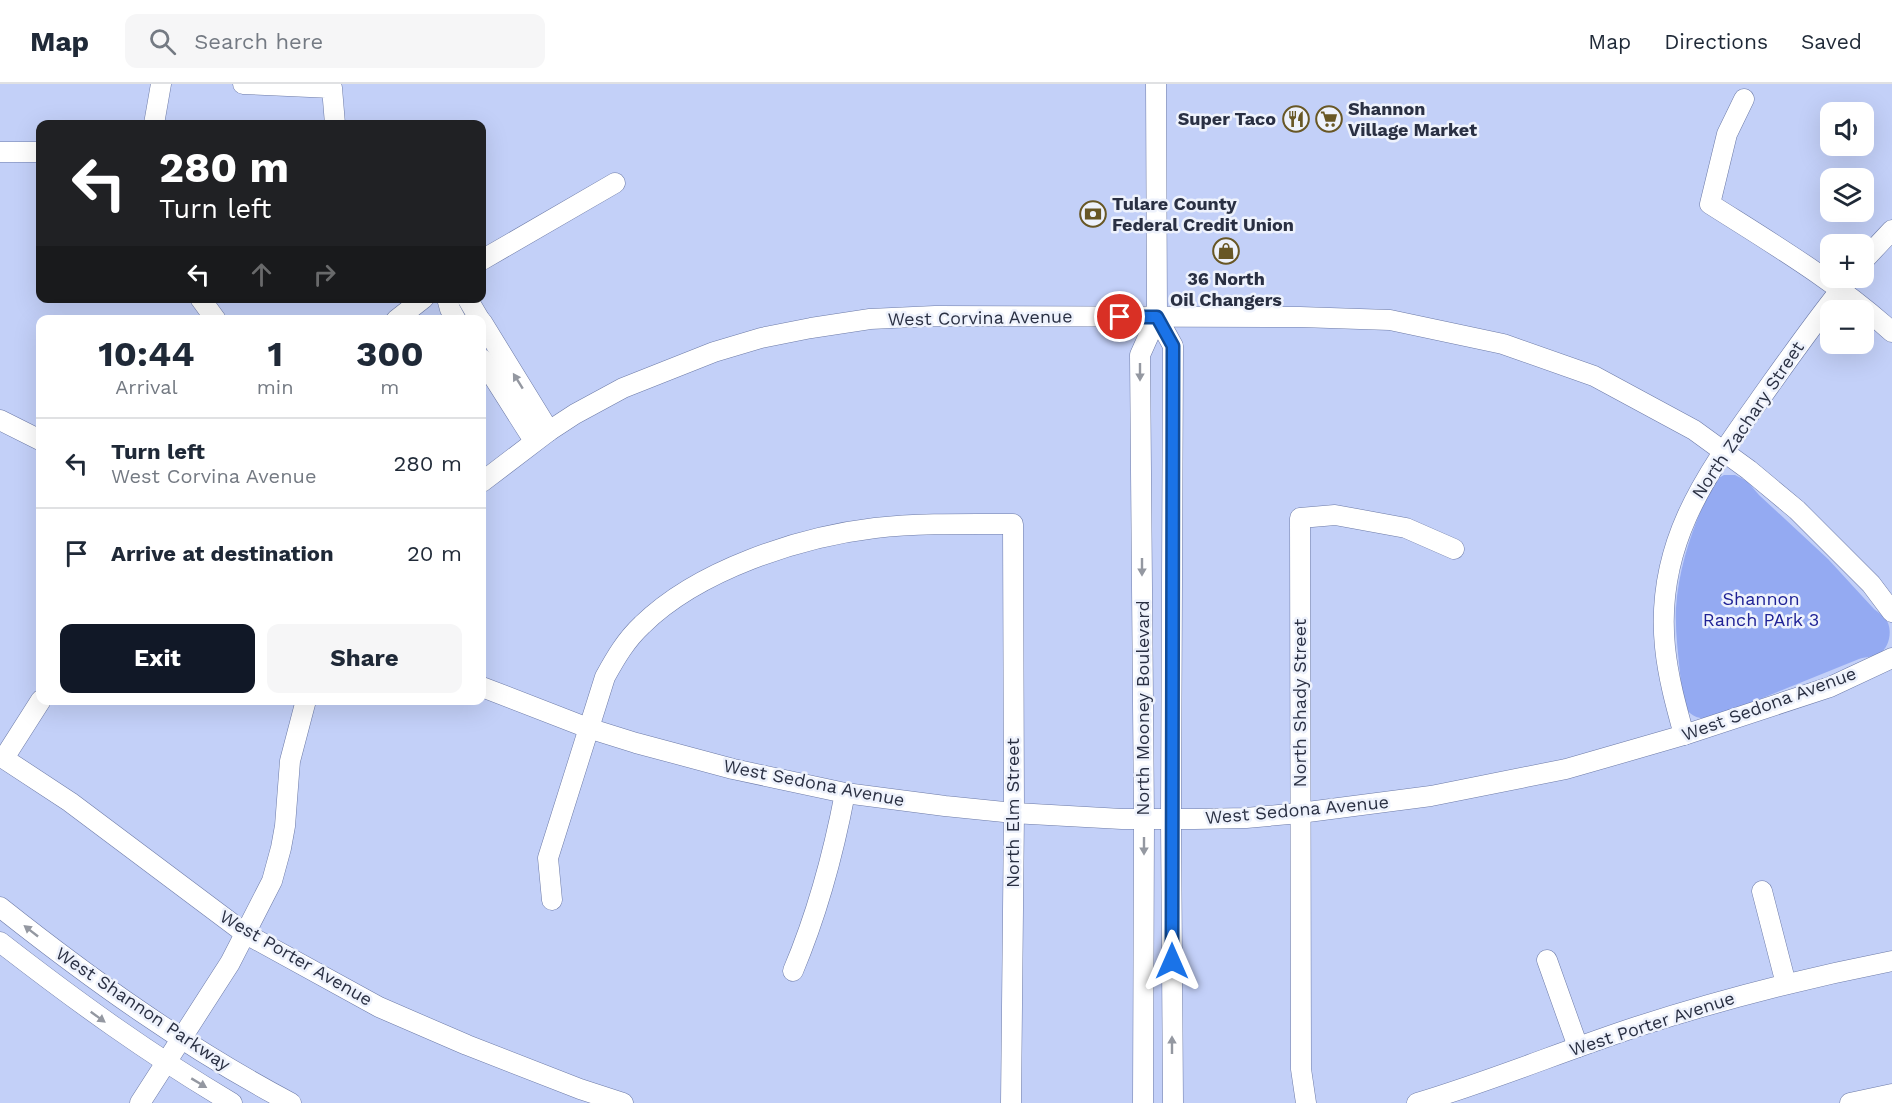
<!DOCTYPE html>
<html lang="en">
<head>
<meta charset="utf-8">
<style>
	:root { --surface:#fff; --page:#f6f6f7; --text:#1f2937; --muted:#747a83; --line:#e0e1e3; --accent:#111827 }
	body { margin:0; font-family:"Work Sans",sans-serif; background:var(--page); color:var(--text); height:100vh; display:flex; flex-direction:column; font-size:22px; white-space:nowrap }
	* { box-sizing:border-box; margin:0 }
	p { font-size:20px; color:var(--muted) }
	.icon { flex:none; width:33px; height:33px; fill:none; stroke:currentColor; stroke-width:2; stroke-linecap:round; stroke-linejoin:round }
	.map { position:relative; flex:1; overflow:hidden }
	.panel { position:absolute; left:36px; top:231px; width:450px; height:390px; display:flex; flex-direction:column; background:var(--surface); border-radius:12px; box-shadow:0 6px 24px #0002 }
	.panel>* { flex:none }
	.banner { position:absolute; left:36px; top:36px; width:450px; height:183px; border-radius:12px; box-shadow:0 6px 24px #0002; background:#202124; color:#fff; overflow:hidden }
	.controls { position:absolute; left:1820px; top:18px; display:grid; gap:12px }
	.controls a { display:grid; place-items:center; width:54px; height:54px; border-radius:12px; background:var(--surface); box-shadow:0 6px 24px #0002; font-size:30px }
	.pin { position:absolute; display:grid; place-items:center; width:51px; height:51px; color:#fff; margin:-26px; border:3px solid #fff; border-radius:50%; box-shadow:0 2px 6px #0007 }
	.me { position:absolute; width:66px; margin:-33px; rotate:0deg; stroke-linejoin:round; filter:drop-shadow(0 0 4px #0008) }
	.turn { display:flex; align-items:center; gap:21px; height:126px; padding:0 24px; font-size:27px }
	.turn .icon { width:78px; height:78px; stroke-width:2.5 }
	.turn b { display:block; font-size:42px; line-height:51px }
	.lanes { display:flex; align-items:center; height:57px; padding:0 24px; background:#0003; justify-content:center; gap:30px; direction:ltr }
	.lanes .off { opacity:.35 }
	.eta { display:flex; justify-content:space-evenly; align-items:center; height:102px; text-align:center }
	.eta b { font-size:36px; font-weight:700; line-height:42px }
	.action { display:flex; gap:12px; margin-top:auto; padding:12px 24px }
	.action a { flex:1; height:69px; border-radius:12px; background:var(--accent); color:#fff; font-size:24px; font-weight:700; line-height:69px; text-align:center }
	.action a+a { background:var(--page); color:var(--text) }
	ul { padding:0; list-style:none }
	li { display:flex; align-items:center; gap:18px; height:90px; padding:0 24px; border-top:2px solid var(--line) }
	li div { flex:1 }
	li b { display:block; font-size:22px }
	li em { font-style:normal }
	header { display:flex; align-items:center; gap:36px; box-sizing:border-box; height:84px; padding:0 30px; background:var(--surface); border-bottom:2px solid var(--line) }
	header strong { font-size:28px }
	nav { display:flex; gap:33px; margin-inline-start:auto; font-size:21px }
	.search { width:420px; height:54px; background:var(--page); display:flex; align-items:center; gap:15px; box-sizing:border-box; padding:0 21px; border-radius:12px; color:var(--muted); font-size:22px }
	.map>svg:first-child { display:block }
	.green { fill:#94aaf2 }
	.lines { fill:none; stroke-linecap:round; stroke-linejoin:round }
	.minor-casing { stroke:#6c7aa7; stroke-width:21 }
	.minor { stroke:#fff; stroke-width:20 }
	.oneway { fill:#9498a1 }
	.route-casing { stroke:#114b97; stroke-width:15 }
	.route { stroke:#1a73e8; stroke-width:10 }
	.labels { text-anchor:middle; stroke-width:5; stroke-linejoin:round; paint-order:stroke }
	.poi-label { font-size:18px; font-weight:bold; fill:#2a3043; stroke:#eef2fc; text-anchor:start }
	.street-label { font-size:18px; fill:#2a3043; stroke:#eef2fc }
	.park-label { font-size:18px; fill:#1f2295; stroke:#eef2fc }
</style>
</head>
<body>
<header>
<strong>Map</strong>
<div class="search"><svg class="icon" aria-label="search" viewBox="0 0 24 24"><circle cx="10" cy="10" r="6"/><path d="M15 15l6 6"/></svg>Search here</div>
<nav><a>Map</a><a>Directions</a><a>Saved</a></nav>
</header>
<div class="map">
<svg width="1892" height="1019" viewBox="0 0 1892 1019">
	<rect width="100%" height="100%" fill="#c3d0f8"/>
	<!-- green -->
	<path class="green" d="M1724,391h11l12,6 12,14 69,64 46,50c5,4 11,8 14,14 4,10 1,26 -10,31 -5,3 -13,3 -19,5l-148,60c-32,0 -28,-21 -31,-46 -2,-21 -5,-43 -4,-65 3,-45 19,-88 39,-128z"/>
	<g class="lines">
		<!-- minor casing -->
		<g class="minor-casing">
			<g id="minor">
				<path d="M243,0l89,4 3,36"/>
				<path d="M1744,15l-17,35 -17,70c63,40 127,78 182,128"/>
				<path d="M154,40l7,-40"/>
				<path d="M0,68h40"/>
				<path d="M482,176l133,-77"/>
				<path d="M1863,177l29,-31"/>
				<path d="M200,214l16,22"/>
				<path d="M447,214l3,11 6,11"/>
				<path d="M467,214l13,22"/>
				<path d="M1157,233l16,29 -2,473 2,284"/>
				<path d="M396,236l28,-22"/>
				<path d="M482,238l67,109"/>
				<path d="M482,275l52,82"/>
				<path d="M0,336l40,20"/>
				<path d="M482,398l67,-51 26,-17 48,-26 91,-36 47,-14 50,-10 59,-9 65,-3 365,1 90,3 113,24 91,32 100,54 55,40 48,40 74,74 21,28"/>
				<path d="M482,603l106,41 48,15 97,26 112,24 100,13 69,7 108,6h73l51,-1 54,-5 131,-17 135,-27 118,-34 146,-48 62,-29"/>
				<path d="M1684,651c-8,-29 -16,-58 -19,-88 -10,-100 38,-168 93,-245 30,-42 59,-84 92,-124"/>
				<path d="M0,672l70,46 176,132 133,73 88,38 113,44 43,14"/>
				<path d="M4,674l37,-58"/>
				<path d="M1762,807l24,93"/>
				<path d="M552,816l-4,-42 57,-181c11,-20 21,-37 37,-52 56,-55 157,-88 233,-97 46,-5 92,-4 138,-4l1,289 -3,290"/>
				<path d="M0,823c92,73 187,141 291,196"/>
				<path d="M0,858c76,59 149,112 232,161"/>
				<path d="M1547,876l31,87"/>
				<path d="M793,887c25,-59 40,-115 52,-178"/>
				<path d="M140,1019l90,-140 42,-82 9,-33 4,-22 5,-65 16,-61"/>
				<path d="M1143,1019l1,-283 -4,-465 17,-38 -1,-233"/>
				<path d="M1306,1019l-5,-34 -1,-551 35,-3 71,13 48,21"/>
				<path d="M1417,1019c74,-22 146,-52 219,-76 84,-27 169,-49 256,-66"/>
				<path d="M1850,1019l42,-9"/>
			</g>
		</g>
		<!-- minor -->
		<use href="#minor" class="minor"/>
	</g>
	<!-- one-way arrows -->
	<defs><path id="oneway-solid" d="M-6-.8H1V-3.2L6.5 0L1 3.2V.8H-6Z" transform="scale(1.5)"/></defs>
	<g class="oneway">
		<use href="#oneway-solid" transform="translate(1140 288) rotate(90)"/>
		<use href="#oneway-solid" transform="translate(518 297) rotate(-122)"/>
		<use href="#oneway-solid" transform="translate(1142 483) rotate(90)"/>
		<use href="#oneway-solid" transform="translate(1144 762) rotate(90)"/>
		<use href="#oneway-solid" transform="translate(31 847) rotate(-142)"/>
		<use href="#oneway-solid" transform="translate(98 933) rotate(36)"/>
		<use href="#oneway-solid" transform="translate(1172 961) rotate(-90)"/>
		<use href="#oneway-solid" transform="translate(199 999) rotate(31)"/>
	</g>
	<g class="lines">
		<!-- route casing -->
		<g class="route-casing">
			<path id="route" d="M1120,233h37l16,29 -1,615"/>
		</g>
		<!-- route -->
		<use href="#route" class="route"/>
	</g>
	<!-- icons -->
	<defs>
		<g id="restaurant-ring" transform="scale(1.35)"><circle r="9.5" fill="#eef2fc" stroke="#685725" stroke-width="1.5"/><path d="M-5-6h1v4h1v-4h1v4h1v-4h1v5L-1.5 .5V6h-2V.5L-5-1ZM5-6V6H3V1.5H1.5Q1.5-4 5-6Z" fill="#685725"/></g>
		<g id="supermarket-ring" transform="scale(1.35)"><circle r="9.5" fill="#eef2fc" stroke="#685725" stroke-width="1.5"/><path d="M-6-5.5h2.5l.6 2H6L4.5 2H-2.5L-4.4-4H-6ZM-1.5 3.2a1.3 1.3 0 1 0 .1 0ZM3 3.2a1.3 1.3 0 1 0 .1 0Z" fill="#685725"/></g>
		<g id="bank-ring" transform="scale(1.35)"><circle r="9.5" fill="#eef2fc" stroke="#685725" stroke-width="1.5"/><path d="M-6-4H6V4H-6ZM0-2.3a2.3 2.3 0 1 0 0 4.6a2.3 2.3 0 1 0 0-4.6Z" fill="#685725"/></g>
		<g id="shop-ring" transform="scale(1.35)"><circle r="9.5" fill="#eef2fc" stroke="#685725" stroke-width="1.5"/><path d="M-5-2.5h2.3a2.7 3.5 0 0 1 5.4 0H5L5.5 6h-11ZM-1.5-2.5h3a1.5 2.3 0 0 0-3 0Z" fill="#685725"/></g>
	</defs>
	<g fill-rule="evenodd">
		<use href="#restaurant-ring" x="1296" y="35"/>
		<use href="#supermarket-ring" x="1329" y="35"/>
		<use href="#bank-ring" x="1093" y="130"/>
		<use href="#shop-ring" x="1226" y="167"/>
	</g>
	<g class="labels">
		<!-- poi labels -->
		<g class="poi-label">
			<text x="1348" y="31">Shannon<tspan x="1348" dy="21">Village Market</tspan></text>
			<text x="1276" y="41" text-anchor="end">Super Taco</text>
			<text x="1112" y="126">Tulare County<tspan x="1112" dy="21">Federal Credit Union</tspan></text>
			<text x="1226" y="201" text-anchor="middle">36 North<tspan x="1226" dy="21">Oil Changers</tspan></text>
		</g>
		<!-- street labels -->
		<g class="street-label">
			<text transform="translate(980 234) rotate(-1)" y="6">West Corvina Avenue</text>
			<text transform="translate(1748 336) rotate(-56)" y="6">North Zachary Street</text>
			<text transform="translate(1300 619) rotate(-90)" y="6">North Shady Street</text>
			<text transform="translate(1769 620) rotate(-20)" y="6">West Sedona Avenue</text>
			<text transform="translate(1143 624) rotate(-90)" y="6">North Mooney Boulevard</text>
			<text transform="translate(814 699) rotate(11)" y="6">West Sedona Avenue</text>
			<text transform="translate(1297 726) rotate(-5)" y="6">West Sedona Avenue</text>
			<text transform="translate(1013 729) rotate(-90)" y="6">North Elm Street</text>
			<text transform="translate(296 874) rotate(30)" y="6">West Porter Avenue</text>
			<text transform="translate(143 925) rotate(34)" y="6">West Shannon Parkway</text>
			<text transform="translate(1652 940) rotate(-18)" y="6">West Porter Avenue</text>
		</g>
		<!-- park labels -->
		<g class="park-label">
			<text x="1761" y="521">Shannon<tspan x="1761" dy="21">Ranch PArk 3</tspan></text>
		</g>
	</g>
</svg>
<div class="controls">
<a><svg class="icon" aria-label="sound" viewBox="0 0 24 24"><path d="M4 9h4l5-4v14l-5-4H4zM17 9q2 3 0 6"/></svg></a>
<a><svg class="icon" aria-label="layers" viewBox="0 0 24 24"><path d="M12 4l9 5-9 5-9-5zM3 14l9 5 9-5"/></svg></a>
<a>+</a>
<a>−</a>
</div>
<div class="pin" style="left:1120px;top:233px;background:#d93025"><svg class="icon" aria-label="arrive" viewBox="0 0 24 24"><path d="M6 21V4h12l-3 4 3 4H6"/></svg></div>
<svg class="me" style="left:1172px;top:877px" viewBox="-20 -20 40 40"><path d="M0-17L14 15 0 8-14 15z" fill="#1a73e8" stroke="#fff" stroke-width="4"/></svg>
<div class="banner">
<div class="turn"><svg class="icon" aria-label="left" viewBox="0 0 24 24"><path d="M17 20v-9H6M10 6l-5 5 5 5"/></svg><div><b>280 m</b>Turn left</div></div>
<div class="lanes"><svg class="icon" aria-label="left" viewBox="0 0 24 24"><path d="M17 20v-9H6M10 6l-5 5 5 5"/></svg><svg class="icon off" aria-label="ahead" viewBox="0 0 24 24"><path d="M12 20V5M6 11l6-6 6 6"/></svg><svg class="icon off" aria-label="right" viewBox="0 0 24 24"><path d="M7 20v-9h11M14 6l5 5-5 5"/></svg></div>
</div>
<section class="panel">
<div class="eta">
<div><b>10:44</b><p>Arrival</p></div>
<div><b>1</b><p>min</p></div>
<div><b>300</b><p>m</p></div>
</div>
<ul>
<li><svg class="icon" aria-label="left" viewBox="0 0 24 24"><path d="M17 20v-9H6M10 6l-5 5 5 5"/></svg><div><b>Turn left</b><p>West Corvina Avenue</p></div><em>280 m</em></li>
<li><svg class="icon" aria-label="arrive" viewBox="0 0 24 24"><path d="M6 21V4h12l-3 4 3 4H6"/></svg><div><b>Arrive at destination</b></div><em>20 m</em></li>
</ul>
<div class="action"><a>Exit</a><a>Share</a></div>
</section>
</div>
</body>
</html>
